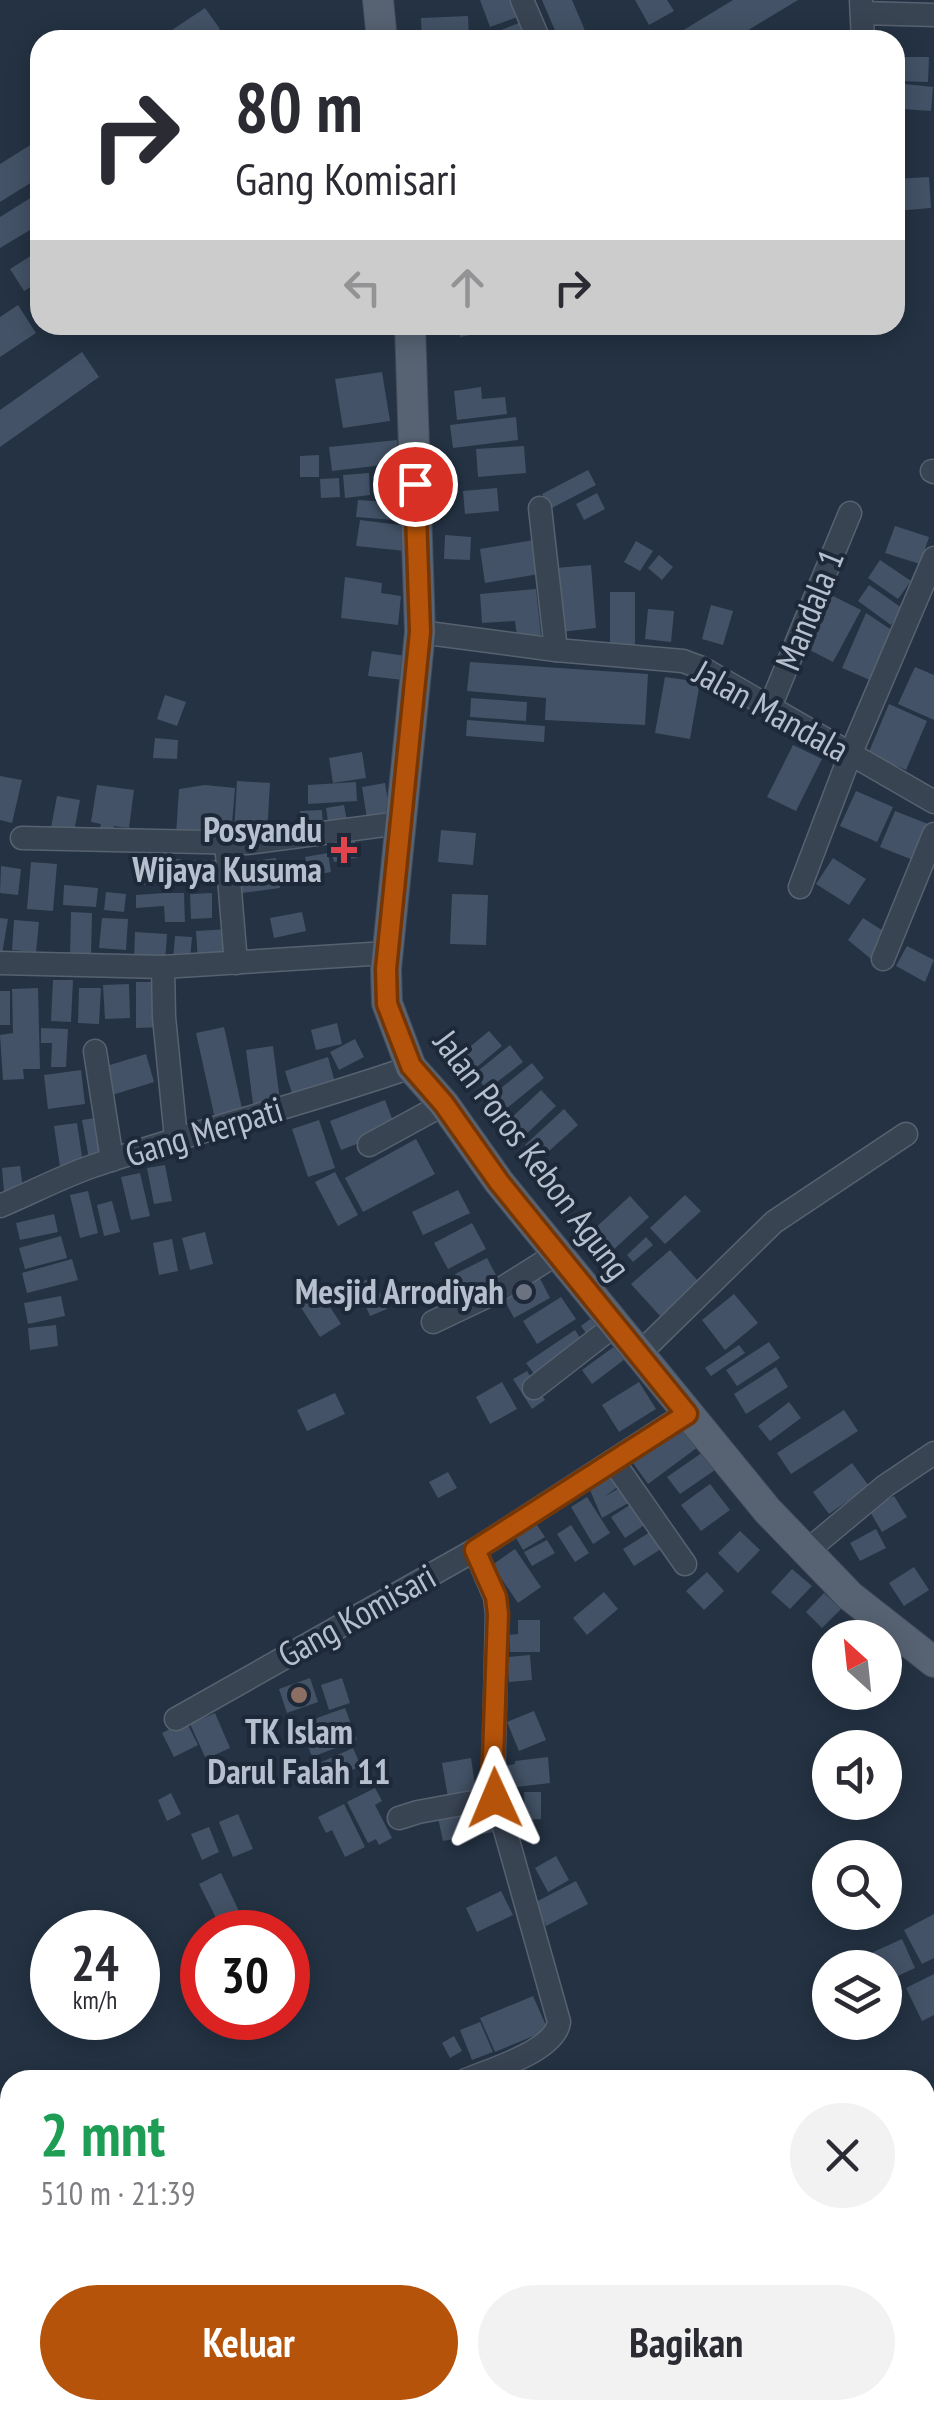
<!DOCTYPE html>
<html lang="id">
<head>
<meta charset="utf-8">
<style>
	:root { --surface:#fff; --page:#f2f2f3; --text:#2b2b33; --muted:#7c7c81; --accent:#b45309 }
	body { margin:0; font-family:"PT Sans Narrow",sans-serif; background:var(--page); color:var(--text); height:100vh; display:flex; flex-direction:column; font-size:38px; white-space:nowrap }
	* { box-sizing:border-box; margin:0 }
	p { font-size:32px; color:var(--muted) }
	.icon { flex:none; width:55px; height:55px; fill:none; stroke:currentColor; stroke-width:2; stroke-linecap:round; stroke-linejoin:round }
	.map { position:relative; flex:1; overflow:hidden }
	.sheet { position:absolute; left:0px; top:2070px; width:935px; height:350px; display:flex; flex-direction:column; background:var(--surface); border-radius:30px 30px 0 0; box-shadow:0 5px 25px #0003 }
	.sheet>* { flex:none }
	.hud { position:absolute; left:30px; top:30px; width:875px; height:305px; border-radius:30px; box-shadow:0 5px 25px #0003; background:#fff; color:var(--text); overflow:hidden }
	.needle { width:65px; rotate:333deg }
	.buttons { position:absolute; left:812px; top:1620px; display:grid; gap:20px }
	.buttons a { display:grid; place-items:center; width:90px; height:90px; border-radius:50%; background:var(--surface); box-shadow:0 5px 25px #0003; font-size:50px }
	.speed { position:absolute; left:30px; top:1910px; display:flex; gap:20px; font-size:50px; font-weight:700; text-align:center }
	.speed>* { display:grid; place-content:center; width:130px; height:130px; border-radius:50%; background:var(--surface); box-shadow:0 5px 25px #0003; line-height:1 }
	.speed small { font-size:25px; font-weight:400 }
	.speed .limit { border:15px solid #d22; background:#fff; color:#111 }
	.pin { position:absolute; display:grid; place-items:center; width:85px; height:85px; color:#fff; margin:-42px; border:5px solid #fff; border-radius:50%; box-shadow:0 2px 10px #0007 }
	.me { position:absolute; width:110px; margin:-55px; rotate:359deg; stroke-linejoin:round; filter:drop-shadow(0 0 8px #0008) }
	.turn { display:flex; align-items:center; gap:35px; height:210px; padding:0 40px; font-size:45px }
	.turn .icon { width:130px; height:130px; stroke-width:2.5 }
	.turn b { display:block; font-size:70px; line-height:85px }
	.lanes { display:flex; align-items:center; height:95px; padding:0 40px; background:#0003; justify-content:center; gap:50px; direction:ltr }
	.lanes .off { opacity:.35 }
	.round { display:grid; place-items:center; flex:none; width:105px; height:105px; border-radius:52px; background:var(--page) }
	.headline { display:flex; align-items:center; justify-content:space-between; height:170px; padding:0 40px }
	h1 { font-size:60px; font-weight:700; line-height:75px; color:#1e9e55 }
	.cta { display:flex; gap:20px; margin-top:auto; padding:20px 40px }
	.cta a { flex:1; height:115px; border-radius:60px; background:var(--accent); color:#fff; font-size:40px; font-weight:700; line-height:115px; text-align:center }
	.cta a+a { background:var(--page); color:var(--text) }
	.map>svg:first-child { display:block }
	.building { fill:#435266 }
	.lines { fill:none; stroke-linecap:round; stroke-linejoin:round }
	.minor-casing { stroke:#576270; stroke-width:25 }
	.major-casing { stroke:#424d5c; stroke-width:32 }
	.minor { stroke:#394453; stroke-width:22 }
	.major { stroke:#576373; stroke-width:30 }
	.route-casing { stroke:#753606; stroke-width:25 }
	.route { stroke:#b45309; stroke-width:18 }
	.health-dot { fill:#e0444e; stroke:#1d2938; stroke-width:4 }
	.worship-dot { fill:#6b7280; stroke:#1d2938; stroke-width:4 }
	.education-dot { fill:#8d6e63; stroke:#1d2938; stroke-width:4 }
	.labels { text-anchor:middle; stroke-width:8; stroke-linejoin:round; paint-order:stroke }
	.street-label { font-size:35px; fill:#b6bfcd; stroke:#1d2938 }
	.poi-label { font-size:35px; font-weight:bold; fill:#b6bfcd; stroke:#1d2938; text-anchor:end }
</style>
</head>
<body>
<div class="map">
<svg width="934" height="2420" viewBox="0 0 934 2420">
	<rect width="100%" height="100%" fill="#243243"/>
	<!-- building -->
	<g class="building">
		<path d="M480,0h34l6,16 -30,11z"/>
		<path d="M542,0h30l17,40h-30z"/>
		<path d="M635,0h32l7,11 -25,14z"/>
		<path d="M733,0h65l-66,40h-65z"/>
		<path d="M205,8l15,21 -16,11h-47z"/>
		<path d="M468,16l1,24h-47l-1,-22z"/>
		<path d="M524,21l3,19h-34l-2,-6z"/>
		<rect x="835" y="31" width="22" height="9"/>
		<path d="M895,57h34l-1,25 -33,-1z"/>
		<path d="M905,84l28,3 -2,24 -28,-2z"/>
		<path d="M40,139v38l-40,25v-38z"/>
		<path d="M929,177l2,31 -36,3v-32z"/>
		<path d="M40,192v32l-40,24v-31z"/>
		<path d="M40,250v31l-16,10 -14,-22z"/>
		<path d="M18,305l18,28 -36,24v-40z"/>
		<path d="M458,325h43l1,4 -42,8z"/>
		<path d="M558,325h24l-20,9z"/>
		<path d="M82,352l17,25 -99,70v-37z"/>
		<path d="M382,372l8,49 -47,7 -8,-49z"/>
		<path d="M481,387l1,12 23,-2 2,17 -50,6 -3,-29z"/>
		<path d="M516,417l2,23 -65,8 -3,-23z"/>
		<path d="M397,440l3,23 -68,8 -3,-24z"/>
		<path d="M524,446l2,27 -48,4 -2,-28z"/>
		<path d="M319,455v22h-19v-21z"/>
		<path d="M588,470l8,15 -46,24 -8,-15z"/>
		<path d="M369,473l1,22 -25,3 -2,-23z"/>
		<path d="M339,478l1,19 -19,1 -1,-19z"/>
		<path d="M497,488l2,23 -34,3 -2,-23z"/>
		<path d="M597,493l8,16 -21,11 -8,-16z"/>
		<path d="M358,500l50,3 -2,18 -50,-4z"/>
		<path d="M360,520l48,6 -3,25 -49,-5z"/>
		<path d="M895,526l34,11 -9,27 -35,-11z"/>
		<path d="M445,535l26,2 -1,23 -26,-1z"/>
		<path d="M546,538l5,34 -66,11 -5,-34z"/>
		<path d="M636,541l17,10 -13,20 -16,-9z"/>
		<path d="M659,555l14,12 -11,13 -14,-12z"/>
		<path d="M880,560l31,21 -13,18 -30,-21z"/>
		<path d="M591,565l5,63 -35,4 -5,-64z"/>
		<path d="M345,577l37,6 -1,10 20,3 -3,29 -57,-7z"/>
		<path d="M869,585l33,23 -11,17 -33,-24z"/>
		<path d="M536,589l5,46 -24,1 -2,-15 -33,2 -2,-29z"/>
		<path d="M610,592h25v52l-25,1z"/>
		<path d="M831,595l30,15 -28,52 -29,-15z"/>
		<path d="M711,605l22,6 -10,34 -21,-6z"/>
		<path d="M648,609l26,2 -3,31 -26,-3z"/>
		<path d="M866,613l27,18 -23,49 -28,-12z"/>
		<path d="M372,651l34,5 -3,24 -35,-4z"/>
		<path d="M470,662l178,12 -3,51 -100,-5 1,-22 -79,-7z"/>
		<path d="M915,667l19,8v45l-36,-16z"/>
		<path d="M665,677l35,5 -10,57 -35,-6z"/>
		<path d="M165,695l21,7 -9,24 -20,-7z"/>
		<path d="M471,698l56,4 -1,19 -56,-4z"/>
		<path d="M889,704l38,17 -21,49 -38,-16z"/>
		<path d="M467,720l78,6 -1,16 -78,-6z"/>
		<path d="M155,738l23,2 -1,19 -24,-1z"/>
		<path d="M793,745l29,14 -26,52 -29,-14z"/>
		<path d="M362,752l4,26 -33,5 -4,-25z"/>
		<path d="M0,776l22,4 -10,43 -12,-3z"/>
		<path d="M237,781l33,2 -3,51 -33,-2z"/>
		<path d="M356,782l1,19 -49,3v-19z"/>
		<path d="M385,783l5,32 -23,4 -5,-32z"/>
		<path d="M97,785l37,5 -5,38 -15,-2 -1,7 -14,-2 2,-7 -10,-2z"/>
		<path d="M205,785l30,3 -4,48 -55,-1 3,-46z"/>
		<path d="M856,791l37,16 -16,35 -37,-16z"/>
		<path d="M57,796l23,4 -7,37 -23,-4z"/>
		<path d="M344,805l4,21 -19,2 -3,-20z"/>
		<path d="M322,810l1,19 -22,2 -1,-20z"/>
		<path d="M895,811l33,13 -15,36 -33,-13z"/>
		<path d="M441,830l35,3 -3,32 -35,-3z"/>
		<path d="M354,838l5,19 -25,5 -5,-18z"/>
		<path d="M328,853l3,19 -22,4 -4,-19z"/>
		<path d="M276,858l4,30 -38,5 -3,-30z"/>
		<path d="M833,858l33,21 -17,26 -33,-21z"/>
		<path d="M181,859v25l-44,1v-25z"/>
		<rect x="190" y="860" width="30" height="17"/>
		<path d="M31,862l26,2 -4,47 -26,-2z"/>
		<path d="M1,866l20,3 -3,26 -18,-2z"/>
		<path d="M64,885l34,3 -2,19 -33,-2z"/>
		<path d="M106,892l20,2 -2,18 -20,-2z"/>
		<path d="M164,893h20l1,29h-20l-1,-16 -28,2v-13z"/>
		<path d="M212,893v25l-21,1 -1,-25z"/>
		<path d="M452,894l36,1 -2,50 -36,-1z"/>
		<path d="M71,912l21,1 -1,44h-21z"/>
		<path d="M302,912l4,19 -32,7 -4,-20z"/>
		<path d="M0,918l8,1 -6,35h-2z"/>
		<path d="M102,918l26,1 -2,31 -27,-2z"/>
		<path d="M863,918l25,16 -17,25 -23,-19z"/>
		<path d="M14,920l25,2 -3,30 -24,-2z"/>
		<path d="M230,929l1,30 -33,2 -2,-30z"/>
		<path d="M135,932l32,2 -2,28 -31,-1z"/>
		<path d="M175,936l17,1 -2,23h-17z"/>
		<path d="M907,946l27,14 -9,22 -29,-16z"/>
		<path d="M53,980h20l-2,42 -20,-1z"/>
		<path d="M136,982h24l1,45 -25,1z"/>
		<path d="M129,984l1,34 -25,1 -2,-34z"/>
		<path d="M38,988l2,81h-17l1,10 -21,1 -3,-45 13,-2 -1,-44z"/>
		<path d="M79,988h22l-2,36 -21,-1z"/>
		<rect x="0" y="991" width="10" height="34"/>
		<path d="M337,1023l5,21 -26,6 -5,-20z"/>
		<path d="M224,1027l19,86 -28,6 -19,-86z"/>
		<path d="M41,1028l27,1 -2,38h-15l1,-24h-11z"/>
		<path d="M489,1031l13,15 -30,25 -12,-16z"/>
		<path d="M355,1039l9,18 -25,13 -9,-18z"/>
		<path d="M510,1045l13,17 -36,28 -13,-16z"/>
		<path d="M273,1046l7,55 -27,3 -7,-54z"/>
		<path d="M146,1054l8,28 -45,14 -9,-28z"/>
		<path d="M328,1057l9,33 -42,13 -10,-32z"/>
		<path d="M532,1063l12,15 -37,30 -12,-15z"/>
		<path d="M81,1070l4,34 -37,5 -4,-34z"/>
		<path d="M541,1090l15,16 -35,33 -15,-16z"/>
		<path d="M385,1100l11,29 -55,21 -11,-29z"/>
		<path d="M564,1109l14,16 -39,35 -14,-15z"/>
		<path d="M101,1117l6,38 -18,4 -7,-39z"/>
		<path d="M319,1120l16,48 -27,9 -16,-48z"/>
		<path d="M77,1123l6,40 -23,4 -6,-41z"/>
		<path d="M416,1139l19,35 -72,38 -18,-34z"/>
		<path d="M165,1165l7,36 -18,3 -7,-36z"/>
		<path d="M20,1166l3,23 -19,3 -2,-24z"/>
		<path d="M335,1172l23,43 -20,11 -23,-44z"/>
		<path d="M140,1173l10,43 -19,4 -10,-43z"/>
		<path d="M458,1190l12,23 -47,22 -11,-23z"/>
		<path d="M88,1191l10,42 -18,5 -10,-43z"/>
		<path d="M685,1195l16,16 -36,33 -15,-16z"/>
		<path d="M630,1196l19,21 -38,35 -19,-21z"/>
		<path d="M112,1201l8,31 -16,4 -7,-31z"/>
		<path d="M54,1214l4,18 -38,8 -4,-17z"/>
		<path d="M472,1223l14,26 -38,20 -14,-26z"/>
		<path d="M205,1232l8,32 -23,6 -8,-32z"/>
		<path d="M61,1236l6,22 -42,11 -6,-21z"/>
		<path d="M646,1237l7,8 -20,17 -6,-7z"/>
		<path d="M172,1239l6,32 -19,4 -6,-32z"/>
		<path d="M670,1250l29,32 -39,34 -29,-32z"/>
		<path d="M487,1258l11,21 -32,17 -11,-22z"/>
		<path d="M72,1259l6,21 -51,13 -5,-20z"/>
		<path d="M534,1267l16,31 -36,20 -17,-32z"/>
		<path d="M373,1277l14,32 -17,7 -14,-32z"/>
		<path d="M321,1293l20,31 -21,13 -20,-31z"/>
		<path d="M734,1294l24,29 -33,27 -23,-30z"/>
		<path d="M61,1296l4,20 -37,8 -4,-21z"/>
		<path d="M561,1297l15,22 -39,25 -14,-23z"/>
		<path d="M593,1317l13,17 -13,9 -12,-17z"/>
		<path d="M56,1325l2,21 -28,4 -2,-22z"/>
		<path d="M575,1330l13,20 -48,32 -14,-19z"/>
		<path d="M769,1342l11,16 -43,28 -11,-16z"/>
		<path d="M619,1343l10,13 -37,28 -10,-14z"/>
		<path d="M739,1345l6,8 -34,23 -6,-8z"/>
		<path d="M776,1367l12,20 -42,27 -12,-20z"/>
		<path d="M527,1371l18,29 -13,9 -19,-30z"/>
		<path d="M502,1382l15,27 -27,15 -14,-27z"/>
		<path d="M639,1382l17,27 -37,23 -17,-27z"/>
		<path d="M335,1393l10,21 -38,17 -10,-21z"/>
		<path d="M789,1402l12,16 -31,23 -12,-15z"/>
		<path d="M844,1410l14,21 -67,43 -14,-21z"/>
		<path d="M687,1424l15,20 -54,40 -15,-21z"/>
		<path d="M703,1452l12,18 -35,24 -13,-17z"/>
		<path d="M852,1463l17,23 -40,28 -16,-22z"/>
		<path d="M448,1472l9,16 -19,10 -9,-16z"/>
		<path d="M617,1473l6,10 -19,14 24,-14 9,15 -35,20 -12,-28z"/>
		<path d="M710,1484l20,26 -29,21 -20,-26z"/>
		<path d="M894,1496l13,21 -25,15 -13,-22z"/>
		<path d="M587,1497l23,36 -17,11 -22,-37z"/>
		<path d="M636,1501l13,21 -24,16 -14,-21z"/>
		<path d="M537,1525l8,12 -22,13 -7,-12z"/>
		<path d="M571,1525l18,28 -14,9 -18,-28z"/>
		<path d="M658,1527l11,17 -35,22 -11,-17z"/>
		<path d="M876,1529l10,19 -26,13 -10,-18z"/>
		<path d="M740,1531l20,19 -22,23 -20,-20z"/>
		<path d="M547,1540l8,13 -23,13 -8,-14z"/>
		<path d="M515,1549l26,38 -23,16 -26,-38z"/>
		<path d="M914,1567l15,23 -25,16 -15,-23z"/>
		<path d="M792,1569l20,17 -22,23 -19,-17z"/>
		<path d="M707,1572l17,19 -20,19 -18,-19z"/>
		<path d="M604,1592l14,17 -31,26 -14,-17z"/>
		<path d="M824,1593l17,16 -19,19 -16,-16z"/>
		<path d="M518,1620h22v32h-30l-1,-17 9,-1z"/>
		<path d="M854,1625l11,13h-26z"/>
		<path d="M530,1655l2,25 -23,2 -2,-25z"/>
		<path d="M310,1678l8,24 -31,11 -8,-24z"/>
		<path d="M342,1678l8,25 -21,7 -8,-25z"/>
		<path d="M345,1708l12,32 -45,17 -12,-33z"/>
		<path d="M534,1711l12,29 -27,11 -12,-29z"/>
		<path d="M215,1713l15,35 -24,11 -16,-35z"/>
		<path d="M186,1721l12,24 -24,12 -12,-24z"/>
		<path d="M353,1748l8,18 -36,16 -8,-18z"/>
		<path d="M548,1757l2,26 -42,5 -4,-22 11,-2v-3z"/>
		<path d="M471,1758l6,40 -28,5 -7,-40z"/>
		<path d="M375,1788l7,13 -7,4 17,33 -13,7 -3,-6 -8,4 -21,-41z"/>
		<path d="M524,1792h17v27l-16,1z"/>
		<path d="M171,1793l10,21 -14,7 -9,-21z"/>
		<path d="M344,1804l21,43 -20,10 -13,-27 -6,3 -8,-16z"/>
		<path d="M489,1804l5,28 -51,9 -6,-28z"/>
		<path d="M238,1814l15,35 -20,8 -14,-35z"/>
		<path d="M209,1827l10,25 -17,8 -11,-26z"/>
		<path d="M556,1856l13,24 -21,12 -13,-24z"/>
		<path d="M221,1873l26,55 -10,4h-14l-24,-48z"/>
		<path d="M576,1881l12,23 -42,22 -12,-23z"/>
		<path d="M501,1891l12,24 -36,17 -11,-24z"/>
		<path d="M934,1914v44l-12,6 -18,-34z"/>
		<path d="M902,1939l13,29 -30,14v-14h-20l-5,-10z"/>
		<path d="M934,1974v41l-12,6 -16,-33z"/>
		<path d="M533,1996l15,34 -53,22 -15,-34z"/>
		<path d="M480,2022l13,30 -21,8 -12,-30z"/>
		<path d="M454,2036l8,15 -12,7 -8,-15z"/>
		<path d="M934,2136v40l-9,6v-40z"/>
	</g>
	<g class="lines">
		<!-- minor casing -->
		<g class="minor-casing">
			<g id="minor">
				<path d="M522,0l17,40"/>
				<path d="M861,0l2,40"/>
				<path d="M862,13l72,2"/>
				<path d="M932,471l2,1"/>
				<path d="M540,508l16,142"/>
				<path d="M420,632l136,18 127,11 19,7 232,134"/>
				<path d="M770,707l80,-194"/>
				<path d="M22,838l225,5 153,-20"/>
				<path d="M226,842l10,121"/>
				<path d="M800,887l50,-132 84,-197"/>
				<path d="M883,959l51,-125"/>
				<path d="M0,963l163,4 224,-14"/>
				<path d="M163,967l1,50 12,121"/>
				<path d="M95,1051l17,109"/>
				<path d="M369,1145l75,-41"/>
				<path d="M0,1206c31,-13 61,-29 93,-40 105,-36 213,-62 318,-99"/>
				<path d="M433,1322l63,-30 62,-39"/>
				<path d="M638,1355l136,-133 132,-88"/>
				<path d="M534,1388l81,-63"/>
				<path d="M613,1461l72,103"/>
				<path d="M807,1551l78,-65 49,-33"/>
				<path d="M176,1719l299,-169 212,-137"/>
				<path d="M399,1818l19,-6 77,-14"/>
				<path d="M466,2080c26,-11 89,-29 93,-58l-66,-235 4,-173 -2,-17 -20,-47"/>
				<path d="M925,2130l9,-5"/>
				<path d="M925,2220l9,-8"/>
			</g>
		</g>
		<!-- major casing -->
		<g class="major-casing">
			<g id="major">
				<path d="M378,0l4,40"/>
				<path d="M410,325l10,307 -34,337 1,34 24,64 33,37 55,78 268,328 83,86 84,66"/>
			</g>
		</g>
		<!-- minor -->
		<use href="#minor" class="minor"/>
		<!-- major -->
		<use href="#major" class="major"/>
	</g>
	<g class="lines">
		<!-- route casing -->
		<g class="route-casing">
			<path id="route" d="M415,484l5,148 -34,337 1,35 24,62 33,38 55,78 188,232 -212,136 21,47 2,17 -6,173 3,11"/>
		</g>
		<!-- route -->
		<use href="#route" class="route"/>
	</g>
	<!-- markers -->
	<path class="health-dot" d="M339 835h10v10h10v10h-10v10h-10v-10h-10v-10h10z"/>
	<circle class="worship-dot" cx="524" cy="1292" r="10"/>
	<circle class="education-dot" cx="299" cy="1695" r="10"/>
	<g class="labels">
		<!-- street labels -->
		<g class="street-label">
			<text transform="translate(810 610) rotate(-68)" y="12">Mandala 1</text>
			<text transform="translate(771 711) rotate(29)" y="12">Jalan Mandala</text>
			<text transform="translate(204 1132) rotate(-17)" y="12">Gang Merpati</text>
			<text transform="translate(532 1155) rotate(53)" y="12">Jalan Poros Kebon Agung</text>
			<text transform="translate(357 1616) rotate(-29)" y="12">Gang Komisari</text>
		</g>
		<!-- poi labels -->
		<g class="poi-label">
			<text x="322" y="842">Posyandu<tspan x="322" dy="40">Wijaya Kusuma</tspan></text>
			<text x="504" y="1304">Mesjid Arrodiyah</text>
			<text x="299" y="1744" text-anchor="middle">TK Islam<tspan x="299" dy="40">Darul Falah 11</tspan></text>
		</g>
	</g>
</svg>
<div class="buttons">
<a><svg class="needle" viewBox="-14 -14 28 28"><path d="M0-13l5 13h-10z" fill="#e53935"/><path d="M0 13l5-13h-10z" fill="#7c7c81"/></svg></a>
<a><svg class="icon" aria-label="sound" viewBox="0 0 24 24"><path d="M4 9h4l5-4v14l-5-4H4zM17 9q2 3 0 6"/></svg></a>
<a><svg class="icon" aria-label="search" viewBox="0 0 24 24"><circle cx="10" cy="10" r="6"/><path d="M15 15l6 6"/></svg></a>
<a><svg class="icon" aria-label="layers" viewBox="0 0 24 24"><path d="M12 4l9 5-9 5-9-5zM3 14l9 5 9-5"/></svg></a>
</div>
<div class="speed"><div>24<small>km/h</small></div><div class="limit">30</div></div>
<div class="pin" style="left:415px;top:484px;background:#d93025"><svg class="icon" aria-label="arrive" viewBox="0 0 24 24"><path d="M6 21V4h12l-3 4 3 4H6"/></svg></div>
<svg class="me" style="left:495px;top:1798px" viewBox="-20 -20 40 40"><path d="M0-17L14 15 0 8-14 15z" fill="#b45309" stroke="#fff" stroke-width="4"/></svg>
<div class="hud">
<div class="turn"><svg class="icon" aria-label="right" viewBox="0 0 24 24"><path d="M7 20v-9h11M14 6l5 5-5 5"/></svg><div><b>80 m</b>Gang Komisari</div></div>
<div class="lanes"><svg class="icon off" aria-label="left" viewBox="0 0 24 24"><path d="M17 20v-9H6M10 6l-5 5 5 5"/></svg><svg class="icon off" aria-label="ahead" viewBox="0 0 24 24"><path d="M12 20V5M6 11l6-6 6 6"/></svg><svg class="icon" aria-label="right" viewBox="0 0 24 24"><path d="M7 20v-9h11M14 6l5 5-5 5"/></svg></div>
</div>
<section class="sheet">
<div class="headline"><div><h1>2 mnt</h1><p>510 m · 21:39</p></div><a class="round"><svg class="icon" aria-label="close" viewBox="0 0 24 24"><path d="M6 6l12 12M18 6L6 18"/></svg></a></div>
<div class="cta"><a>Keluar</a><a>Bagikan</a></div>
</section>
</div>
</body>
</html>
